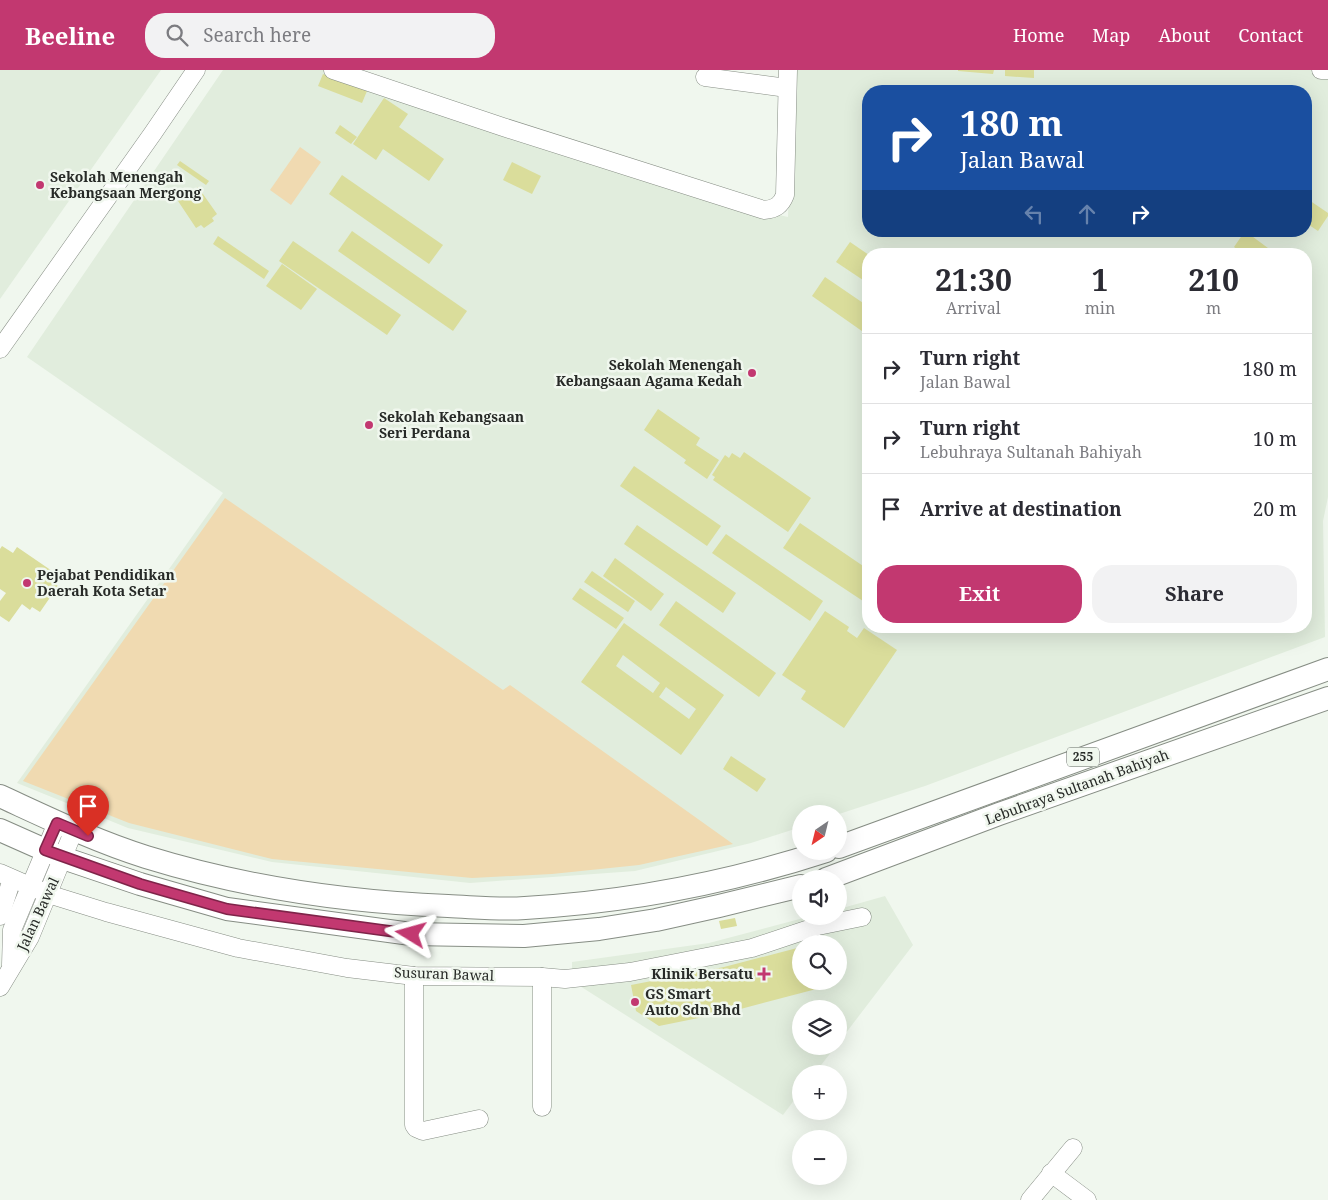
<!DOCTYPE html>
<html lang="en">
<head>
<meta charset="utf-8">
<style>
	:root { --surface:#fff; --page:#f2f2f3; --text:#2b2b33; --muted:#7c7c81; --line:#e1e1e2; --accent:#c23870 }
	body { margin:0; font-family:"Noto Serif",serif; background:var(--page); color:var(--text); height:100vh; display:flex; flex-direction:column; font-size:19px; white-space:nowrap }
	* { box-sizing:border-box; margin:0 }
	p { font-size:16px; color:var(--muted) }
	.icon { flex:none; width:28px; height:28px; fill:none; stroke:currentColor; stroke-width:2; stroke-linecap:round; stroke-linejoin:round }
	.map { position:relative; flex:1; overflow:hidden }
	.sheet { position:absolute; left:862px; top:178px; width:450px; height:385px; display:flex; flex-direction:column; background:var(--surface); border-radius:20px; box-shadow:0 5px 20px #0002 }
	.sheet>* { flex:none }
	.top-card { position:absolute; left:862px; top:15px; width:450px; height:152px; border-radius:20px; box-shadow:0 5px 20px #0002; background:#1a4fa0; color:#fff; overflow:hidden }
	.needle { width:32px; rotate:215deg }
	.controls { position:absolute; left:792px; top:735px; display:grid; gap:10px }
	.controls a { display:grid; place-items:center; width:55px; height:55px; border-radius:50%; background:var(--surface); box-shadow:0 5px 20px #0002; font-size:25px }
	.pin { position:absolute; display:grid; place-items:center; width:42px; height:42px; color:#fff; margin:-51px -21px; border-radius:50% 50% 50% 0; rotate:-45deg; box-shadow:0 0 5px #0007 }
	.pin .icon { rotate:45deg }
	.me { position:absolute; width:55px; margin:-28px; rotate:278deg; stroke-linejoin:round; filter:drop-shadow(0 0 4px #0008) }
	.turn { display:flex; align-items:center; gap:18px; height:105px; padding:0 15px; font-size:22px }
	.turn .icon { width:65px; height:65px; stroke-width:2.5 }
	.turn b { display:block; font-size:35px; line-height:42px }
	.lanes { display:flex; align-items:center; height:48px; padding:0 15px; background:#0003; justify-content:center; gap:25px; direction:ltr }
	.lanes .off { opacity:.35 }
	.eta { display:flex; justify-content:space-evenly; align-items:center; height:85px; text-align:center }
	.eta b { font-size:30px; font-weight:700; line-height:35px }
	.action { display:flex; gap:10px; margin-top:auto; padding:10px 15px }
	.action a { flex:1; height:58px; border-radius:20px; background:var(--accent); color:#fff; font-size:20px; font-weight:700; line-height:58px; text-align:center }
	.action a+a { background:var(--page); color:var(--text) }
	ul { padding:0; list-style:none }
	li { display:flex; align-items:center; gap:15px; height:70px; padding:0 15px; border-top:1px solid var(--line) }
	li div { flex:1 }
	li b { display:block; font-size:19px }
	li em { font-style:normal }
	header { display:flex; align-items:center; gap:30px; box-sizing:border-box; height:70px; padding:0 25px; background:var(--accent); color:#fff }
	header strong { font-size:24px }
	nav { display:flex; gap:28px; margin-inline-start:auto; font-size:18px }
	.search { width:350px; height:45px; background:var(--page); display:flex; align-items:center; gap:12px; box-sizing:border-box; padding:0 18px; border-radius:20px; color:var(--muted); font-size:19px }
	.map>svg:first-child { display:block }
	.built { fill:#e1eddd; fill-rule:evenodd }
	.green { fill:#f0dab1 }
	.building { fill:#dadd9b; fill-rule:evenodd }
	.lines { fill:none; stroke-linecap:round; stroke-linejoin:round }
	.minor-casing { stroke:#868d84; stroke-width:19 }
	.major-casing { stroke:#868d84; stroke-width:24 }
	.minor { stroke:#fff; stroke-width:18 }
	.major { stroke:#fff; stroke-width:22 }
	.route-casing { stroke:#7e2449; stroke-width:12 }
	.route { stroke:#c23870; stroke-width:9 }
	.poi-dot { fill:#c23870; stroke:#f0f7ee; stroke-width:2 }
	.labels { text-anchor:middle; stroke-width:5; stroke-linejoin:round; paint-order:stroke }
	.shield { fill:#f0f7ee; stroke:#636863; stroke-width:1 }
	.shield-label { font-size:12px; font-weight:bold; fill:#272a27 }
	.poi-label { font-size:14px; font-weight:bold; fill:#272a27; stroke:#f0f7ee; text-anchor:start }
	.street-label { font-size:14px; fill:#272a27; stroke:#f0f7ee }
</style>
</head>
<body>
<header>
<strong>Beeline</strong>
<div class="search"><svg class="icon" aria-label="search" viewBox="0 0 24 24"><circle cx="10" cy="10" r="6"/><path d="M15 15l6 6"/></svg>Search here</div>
<nav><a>Home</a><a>Map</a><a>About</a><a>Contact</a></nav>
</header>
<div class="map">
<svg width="1328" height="1130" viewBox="0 0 1328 1130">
	<rect width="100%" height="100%" fill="#f0f7ee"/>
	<!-- built -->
	<g class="built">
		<path d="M0,0h161l-161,229z"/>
		<path d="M223,0h121l365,129 79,18 5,-147h535v427l-5,24 2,116 -400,149 -86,28h-38v13l-50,16 -116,28 -165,12 -198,-21 -144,-34 -111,-45 206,-290 -196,-136zM869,21h437v140h-437zM869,184h437v372h-437z"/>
		<path d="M885,826l28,49 -74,97v-33h-38v37h35l-22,28h-13v17l-18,24 -211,-134v-19l137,-19 102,-27h28v-7zM801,874h38v37h-38z"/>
	</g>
	<!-- green -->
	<g class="green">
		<path d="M300,77l21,15 -30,43 -21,-15z"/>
		<path d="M225,428l278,192 7,-5 223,159 -94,21 -87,9 -80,4 -200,-19 -143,-36 -106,-42z"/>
	</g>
	<!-- building -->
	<g class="building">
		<path d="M958,0h36l-1,4 -35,-3z"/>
		<path d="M1005,0h29v8l-29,-2z"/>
		<path d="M323,4l44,17 -5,12 -44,-17z"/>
		<path d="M384,28l24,16 -9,13 45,32 -15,22 -46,-32 -7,11 -23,-16z"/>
		<path d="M340,55l17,12 -6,7 -16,-11z"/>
		<path d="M180,91l29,20 -3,4 -29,-20z"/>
		<path d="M512,92l29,14 -9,18 -29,-14z"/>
		<path d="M342,105l101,70 -14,19 -100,-70z"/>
		<path d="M198,117l19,27 -5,4 2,3 -10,7 -3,-3 -5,3 -18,-27z"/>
		<path d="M1306,128l22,15v3l-10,15 -12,-8z"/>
		<path d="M352,161l115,80 -14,20 -115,-80z"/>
		<path d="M1245,161l31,23h-33l-9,-7z"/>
		<path d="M218,166l51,35 -5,8 -51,-35z"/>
		<path d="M293,171l108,74 -14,20 -108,-74z"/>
		<path d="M850,172l19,13v29l-33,-22z"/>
		<path d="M282,194l35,25 -16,21 -35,-24z"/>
		<path d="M825,207l44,30v29l-57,-40z"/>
		<path d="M658,339l42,29 -4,7 23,15 -12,19 -23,-16 2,-3 -42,-30z"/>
		<path d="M744,382l67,46 -23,34 -75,-52 2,-3 -3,-2 13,-20 4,3 3,-5 8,5z"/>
		<path d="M634,396l87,60 -14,20 -87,-60z"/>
		<path d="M800,453l69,47v35l-86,-57z"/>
		<path d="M637,455l99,68 -13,20 -99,-69z"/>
		<path d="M726,464l97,67 -13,20 -98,-68z"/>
		<path d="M2,476l11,7 4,-6 38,26 -5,8 8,5 -18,26 -8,-5 -2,3 -8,-6 -13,18 -9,-6v-15l6,-8 -6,-4v-40z"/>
		<path d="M615,488l49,36 -13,17 -48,-35z"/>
		<path d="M592,501l43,30 -7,11 -44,-30z"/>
		<path d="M580,518l44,30 -8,11 -44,-30z"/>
		<path d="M676,531l100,72 -17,24 -100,-72z"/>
		<path d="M825,541l24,16 -2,4 10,7 7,-10 33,22 -53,78 -43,-29 5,-8 -24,-16z"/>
		<path d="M624,553l100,72 -43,60 -100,-73zM623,585l37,28 -7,10 -37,-27zM666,617l30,22 -7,10 -30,-22z"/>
		<path d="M731,686l35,23 -9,13 -34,-23z"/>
		<path d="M735,848l2,8 -16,3 -2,-8z"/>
		<path d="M801,877v34h21l2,6 -91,24 -74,15 -23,-15 -5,-26 93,-18z"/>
	</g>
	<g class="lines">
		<!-- minor casing -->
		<g class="minor-casing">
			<g id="minor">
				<path d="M333,0l170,57 261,83c12,-1 17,-5 21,-15l3,-125"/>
				<path d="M1321,0h7"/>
				<path d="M705,7l82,11"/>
				<path d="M0,279l153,-216 43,-63"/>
				<path d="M0,803l48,21 58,18 132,36 109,20 67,8 128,1 23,2 65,-7 122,-24 66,-22 44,-9"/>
				<path d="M0,846l12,-37"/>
				<path d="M11,895l1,-35 45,-107"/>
				<path d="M414,906v149l2,3 7,3 56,-12"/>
				<path d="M0,917l30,-50 44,-107"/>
				<path d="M542,1037v-130"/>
				<path d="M1051,1103l36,27"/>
				<path d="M1030,1130l43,-52"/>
			</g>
		</g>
		<!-- major casing -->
		<g class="major-casing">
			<g id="major">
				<path d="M0,726c48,22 95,45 146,61 97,30 200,45 302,49 25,1 51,4 77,2 103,-6 203,-25 301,-57"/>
				<path d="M0,760l63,28 77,26 87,25 184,25 113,2 75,-7 57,-9 63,-14 82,-20"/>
				<path d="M839,777l489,-178"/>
				<path d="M826,809l173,-65 329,-116"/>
			</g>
		</g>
		<!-- minor -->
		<use href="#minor" class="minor"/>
		<!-- major -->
		<use href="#major" class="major"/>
	</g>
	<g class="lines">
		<!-- route casing -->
		<g class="route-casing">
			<path id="route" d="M88,766l-31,-13 -12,27 95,34 87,25 184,25"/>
		</g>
		<!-- route -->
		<use href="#route" class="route"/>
	</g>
	<!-- markers -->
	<g class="poi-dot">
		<circle cx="40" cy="115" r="5"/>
		<circle cx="752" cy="303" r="5"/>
		<circle cx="369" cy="355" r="5"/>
		<circle cx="27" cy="513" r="5"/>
		<path d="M761.5 896.5h5v5h5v5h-5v5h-5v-5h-5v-5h5z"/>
		<circle cx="635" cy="932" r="5"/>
	</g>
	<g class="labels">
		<!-- shield labels -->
		<rect class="shield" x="1067" y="677.5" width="32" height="19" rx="4"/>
		<g class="shield-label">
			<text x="1083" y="691">255</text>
		</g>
		<!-- poi labels -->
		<g class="poi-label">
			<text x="50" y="112">Sekolah Menengah<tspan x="50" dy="16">Kebangsaan Mergong</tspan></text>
			<text x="742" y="300" text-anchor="end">Sekolah Menengah<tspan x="742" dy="16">Kebangsaan Agama Kedah</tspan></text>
			<text x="379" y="352">Sekolah Kebangsaan<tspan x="379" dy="16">Seri Perdana</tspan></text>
			<text x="37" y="510">Pejabat Pendidikan<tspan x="37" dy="16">Daerah Kota Setar</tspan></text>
			<text x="753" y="909" text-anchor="end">Klinik Bersatu</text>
			<text x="645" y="929">GS Smart<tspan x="645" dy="16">Auto Sdn Bhd</tspan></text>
		</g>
		<!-- street labels -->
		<g class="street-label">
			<text transform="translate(1077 717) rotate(-20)" y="5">Lebuhraya Sultanah Bahiyah</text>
			<text transform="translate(38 844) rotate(-65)" y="5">Jalan Bawal</text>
			<text transform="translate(444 904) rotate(2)" y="5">Susuran Bawal</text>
		</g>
	</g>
</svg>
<div class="controls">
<a><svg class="needle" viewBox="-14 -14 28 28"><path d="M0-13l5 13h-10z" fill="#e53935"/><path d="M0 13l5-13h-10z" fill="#7c7c81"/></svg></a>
<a><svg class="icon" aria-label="sound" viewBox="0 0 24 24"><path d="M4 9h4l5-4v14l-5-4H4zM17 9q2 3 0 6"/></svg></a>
<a><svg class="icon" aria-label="search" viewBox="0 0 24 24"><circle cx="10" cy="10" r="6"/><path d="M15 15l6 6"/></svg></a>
<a><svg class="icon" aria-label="layers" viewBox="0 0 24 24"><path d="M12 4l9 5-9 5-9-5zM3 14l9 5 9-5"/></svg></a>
<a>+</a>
<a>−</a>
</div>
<div class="pin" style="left:88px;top:766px;background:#d93025"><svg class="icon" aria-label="arrive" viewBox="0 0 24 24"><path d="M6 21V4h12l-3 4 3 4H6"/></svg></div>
<svg class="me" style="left:411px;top:864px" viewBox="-20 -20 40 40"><path d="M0-17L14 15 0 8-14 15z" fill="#c23870" stroke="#fff" stroke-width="4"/></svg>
<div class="top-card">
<div class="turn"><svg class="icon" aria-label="right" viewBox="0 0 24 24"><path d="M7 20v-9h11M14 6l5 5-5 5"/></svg><div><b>180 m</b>Jalan Bawal</div></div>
<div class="lanes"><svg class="icon off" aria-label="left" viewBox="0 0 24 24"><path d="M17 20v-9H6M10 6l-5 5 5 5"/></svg><svg class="icon off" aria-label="ahead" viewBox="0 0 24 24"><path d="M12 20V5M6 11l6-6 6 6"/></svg><svg class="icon" aria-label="right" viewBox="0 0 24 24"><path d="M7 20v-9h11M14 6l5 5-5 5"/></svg></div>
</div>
<section class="sheet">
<div class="eta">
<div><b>21:30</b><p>Arrival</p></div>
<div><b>1</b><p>min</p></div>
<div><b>210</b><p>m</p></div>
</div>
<ul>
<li><svg class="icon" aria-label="right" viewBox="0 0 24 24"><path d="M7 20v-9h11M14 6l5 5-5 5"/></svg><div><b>Turn right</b><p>Jalan Bawal</p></div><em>180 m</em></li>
<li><svg class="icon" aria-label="right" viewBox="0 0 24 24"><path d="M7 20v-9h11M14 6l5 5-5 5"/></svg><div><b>Turn right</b><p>Lebuhraya Sultanah Bahiyah</p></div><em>10 m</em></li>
<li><svg class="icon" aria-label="arrive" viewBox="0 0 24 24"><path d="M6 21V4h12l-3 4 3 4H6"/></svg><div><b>Arrive at destination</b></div><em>20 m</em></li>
</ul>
<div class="action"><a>Exit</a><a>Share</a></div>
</section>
</div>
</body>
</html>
